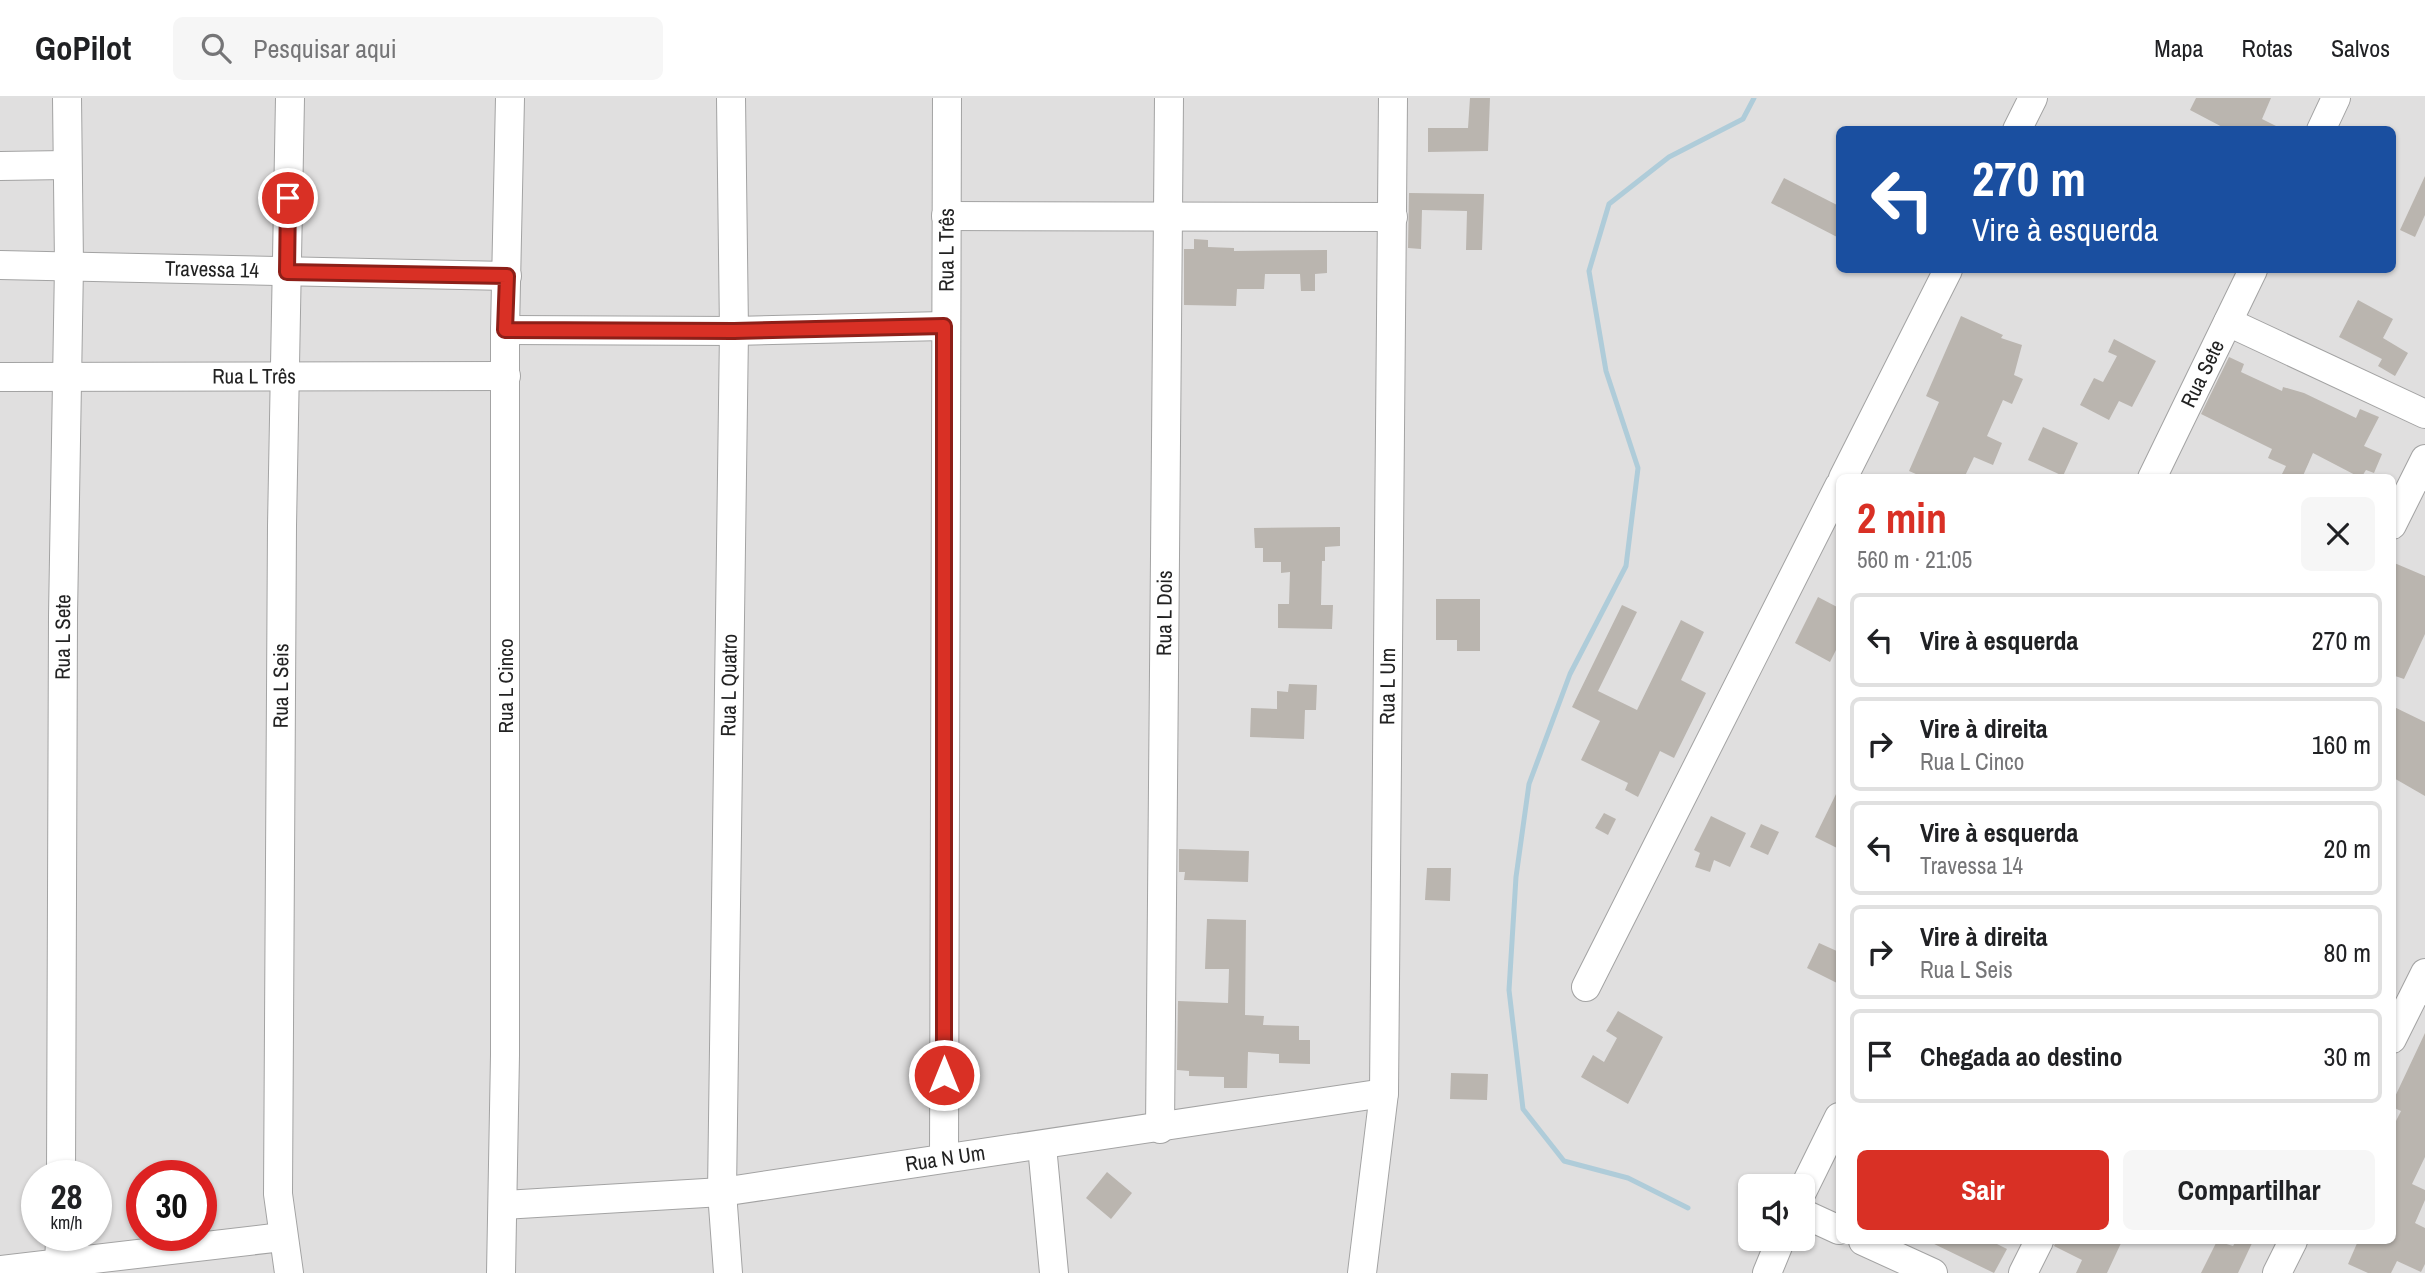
<!DOCTYPE html>
<html lang="pt">
<head>
<meta charset="utf-8">
<style>
	:root { --surface:#fff; --page:#f6f6f6; --text:#202124; --muted:#757577; --line:#e0e0e0; --accent:#d93025 }
	body { margin:0; font-family:"Archivo Narrow",sans-serif; background:var(--page); color:var(--text); height:100vh; display:flex; flex-direction:column; font-size:26px; white-space:nowrap }
	* { box-sizing:border-box; margin:0 }
	p { font-size:23px; color:var(--muted) }
	.icon { flex:none; width:38px; height:38px; fill:none; stroke:currentColor; stroke-width:2; stroke-linecap:round; stroke-linejoin:round }
	.map { position:relative; flex:1; overflow:hidden }
	.drawer { position:absolute; left:1836px; top:376px; width:560px; height:770px; display:flex; flex-direction:column; background:var(--surface); border-radius:10px; box-shadow:0 2px 5px #0004 }
	.drawer>* { flex:none }
	.hud { position:absolute; left:1836px; top:28px; width:560px; height:147px; border-radius:10px; box-shadow:0 2px 5px #0004; background:#1a4fa0; color:#fff; overflow:hidden }
	.tools { position:absolute; left:1738px; top:1076px; display:grid; gap:14px }
	.tools a { display:grid; place-items:center; width:77px; height:77px; border-radius:10px; background:var(--surface); box-shadow:0 2px 5px #0004; font-size:35px }
	.speed { position:absolute; left:21px; top:1062px; display:flex; gap:14px; font-size:35px; font-weight:700; text-align:center }
	.speed>* { display:grid; place-content:center; width:91px; height:91px; border-radius:50%; background:var(--surface); box-shadow:0 2px 5px #0004; line-height:1 }
	.speed small { font-size:18px; font-weight:400 }
	.speed .limit { border:10px solid #d22; background:#fff; color:#111 }
	.pin { position:absolute; display:grid; place-items:center; width:60px; height:60px; color:#fff; margin:-30px; border:4px solid #fff; border-radius:50%; box-shadow:0 2px 7px #0007 }
	.me { position:absolute; width:77px; margin:-38px; rotate:0deg; stroke-linejoin:round; filter:drop-shadow(0 0 5px #0008) }
	.turn { display:flex; align-items:center; gap:24px; height:147px; padding:0 21px; font-size:32px }
	.turn .icon { width:91px; height:91px; stroke-width:2.5 }
	.turn b { display:block; font-size:49px; line-height:60px }
	.round { display:grid; place-items:center; flex:none; width:74px; height:74px; border-radius:10px; background:var(--page) }
	.head { display:flex; align-items:center; justify-content:space-between; height:119px; padding:0 21px }
	h1 { font-size:42px; font-weight:700; line-height:52px; color:var(--accent) }
	.primary-button { display:flex; gap:14px; margin-top:auto; padding:14px 21px }
	.primary-button a { flex:1; height:80px; border-radius:10px; background:var(--accent); color:#fff; font-size:28px; font-weight:700; line-height:80px; text-align:center }
	.primary-button a+a { background:var(--page); color:var(--text) }
	ul { padding:0; list-style:none }
	li { display:flex; align-items:center; gap:21px; height:94px; margin:0 14px 10px; padding:0 7px; border:4px solid var(--line); border-radius:10px }
	li div { flex:1 }
	li b { display:block; font-size:26px }
	li em { font-style:normal }
	header { display:flex; align-items:center; gap:42px; box-sizing:border-box; height:98px; padding:0 35px; background:var(--surface); border-bottom:2px solid var(--line) }
	header strong { font-size:33px }
	nav { display:flex; gap:38px; margin-inline-start:auto; font-size:24px }
	.search { width:490px; height:63px; background:var(--page); display:flex; align-items:center; gap:18px; box-sizing:border-box; padding:0 24px; border-radius:10px; color:var(--muted); font-size:26px }
	.map>svg:first-child { display:block }
	.residential { fill:#e0dfdf; fill-rule:evenodd }
	.lines { fill:none; stroke-linecap:round; stroke-linejoin:round }
	.stream { stroke:#afccd9; stroke-width:5 }
	.building { fill:#bab5af }
	.minor-casing { stroke:#a3a3a3; stroke-width:30 }
	.minor { stroke:#fff; stroke-width:28 }
	.route-casing { stroke:#8d1f18; stroke-width:18 }
	.route { stroke:#d93025; stroke-width:12 }
	.labels { text-anchor:middle; stroke-width:5; stroke-linejoin:round; paint-order:stroke }
	.street-label { font-size:21px; fill:#222; stroke:#fff }
</style>
</head>
<body>
<header>
<strong>GoPilot</strong>
<div class="search"><svg class="icon" aria-label="search" viewBox="0 0 24 24"><circle cx="10" cy="10" r="6"/><path d="M15 15l6 6"/></svg>Pesquisar aqui</div>
<nav><a>Mapa</a><a>Rotas</a><a>Salvos</a></nav>
</header>
<div class="map">
<svg width="2425" height="1175" viewBox="0 0 2425 1175">
	<rect width="100%" height="100%" fill="#f1efea"/>
	<!-- residential -->
	<path class="residential" d="M0,0h2425v1175h-2425zM1839,32h553v140h-553zM1839,380h553v763h-553zM37,1078h59v60h-59zM142,1078h59v60h-59zM1750,1088h52v53h-52z"/>
	<g class="lines">
		<!-- stream -->
		<path class="stream" d="M1688,1110l-60,-30 -64,-17 -41,-52 -14,-119 7,-113 13,-93 41,-110 56,-108 12,-98 -32,-97 -17,-100 20,-67 60,-47 74,-38 11,-21"/>
	</g>
	<!-- building -->
	<g class="building">
		<path d="M1470,0h20l-2,53 -60,1v-24h40z"/>
		<path d="M2196,0h75l-9,21 22,11h-56l-38,-20z"/>
		<path d="M2425,78v39l-10,22 -15,-7z"/>
		<path d="M1784,80l55,28v32l-68,-35z"/>
		<path d="M1409,95l75,1 -2,56h-16l1,-39 -45,-1 -1,39 -13,-1z"/>
		<path d="M1194,141l14,1v7l26,1v3l93,-1v23l-12,1v17h-14l-1,-17h-35l-1,15h-27l-1,17 -52,-1v-56h10z"/>
		<path d="M2358,202l35,19 -10,19 25,15 -13,23 -17,-10 4,-7 -43,-22z"/>
		<path d="M1961,218l42,19 -2,3 21,7 -8,30 9,4 -11,25 -9,-4 -16,36 15,7 -9,22 -19,-8 -10,21h-39l-16,-7 30,-69 -13,-6z"/>
		<path d="M2114,241l42,22 -24,46 -13,-6 -10,19 -29,-15 14,-27 9,4 14,-26 -9,-4z"/>
		<path d="M2229,259l15,7 -3,8 41,19 1,-4 21,6 52,25 4,-9 19,8 -15,29 18,8 -8,19 -8,-3 -5,8 -48,-25 -11,25h-22l6,-12 -18,-8 4,-9 -71,-35z"/>
		<path d="M2043,329l35,16 -15,33 -35,-16z"/>
		<path d="M1340,429v19l-15,1v14h-3l-1,44h12l-1,24 -54,-1v-24h11l1,-32 -9,1v-11h-18v-14h-8l-1,-20z"/>
		<path d="M2392,464l33,14v58l-21,45 -12,-4z"/>
		<path d="M1818,499l21,11v36l-9,18 -35,-19z"/>
		<path d="M1436,501h44v52h-23v-11h-21z"/>
		<path d="M1622,507l15,7 -39,79 39,19 44,-90 23,12 -23,48 25,13 -32,65 -14,-7 -22,46 -13,-7 3,-7 -47,-23 19,-39 -28,-14z"/>
		<path d="M1289,586l28,1 -1,25h-11l-1,29 -54,-2 1,-29 26,1v-18l11,1z"/>
		<path d="M2392,608l33,16v74l-33,-19z"/>
		<path d="M1839,690v61l-24,-12z"/>
		<path d="M1604,715l12,6 -8,16 -13,-7z"/>
		<path d="M1711,718l35,17 -16,34 -16,-7 -4,12 -15,-5 5,-14 -6,-3z"/>
		<path d="M1761,726l18,8 -11,23 -18,-8z"/>
		<path d="M1179,751l70,2 -1,31 -64,-2 1,-8h-6z"/>
		<path d="M1427,770h24l-1,33 -25,-1z"/>
		<path d="M1207,821l39,1 -1,95 19,1 -1,9 36,1v14h11v24l-31,-1v-9l-31,-2 -1,36h-23v-11l-35,-1v-5l-12,-1 1,-69 50,2 1,-34h-24z"/>
		<path d="M1819,845l20,9v32l-32,-16z"/>
		<path d="M1618,913l45,26 -35,67 -47,-27 12,-22 11,7 13,-24 -11,-7z"/>
		<path d="M2425,935v124l-13,27 13,6v10l-10,23 10,5v36l-4,8 -24,-11 -6,12h-23l-20,-9 10,-23h34v-112l9,-18 -9,-4v-4z"/>
		<path d="M1451,975l37,1 -1,26 -37,-1z"/>
		<path d="M1107,1074l25,21 -21,26 -25,-21z"/>
		<path d="M1928,1143h63l16,8 -13,24z"/>
		<path d="M2056,1143h66l-15,32h-31l6,-13 -28,-14z"/>
		<path d="M2217,1143l16,5 3,-5h17l-15,32h-37z"/>
	</g>
	<g class="lines">
		<!-- minor casing -->
		<g class="minor-casing">
			<g id="minor">
				<path d="M2017,32l16,-32"/>
				<path d="M2321,32l15,-32"/>
				<path d="M0,68l66,-1"/>
				<path d="M946,118l447,1"/>
				<path id="s1" d="M0,167l507,11"/>
				<path d="M2228,224l197,92"/>
				<path d="M505,232l229,1 210,-5"/>
				<path id="s2" d="M0,279l506,-1"/>
				<path d="M1843,380l105,-208"/>
				<path id="s3" d="M2152,380l101,-208"/>
				<path d="M2392,427l33,-66"/>
				<path d="M1586,889l253,-501"/>
				<path d="M2392,941l33,-66"/>
				<path id="s4" d="M1160,1031l9,-1031"/>
				<path d="M1042,1048l12,127"/>
				<path id="s5" d="M944,1060l3,-1060"/>
				<path id="s6" d="M61,1078l2,-560 6,-351 -2,-167"/>
				<path d="M1802,1094l37,-75"/>
				<path id="s7" d="M504,1107l218,-13 662,-99"/>
				<path d="M1802,1115l37,17"/>
				<path d="M1863,1143l70,32"/>
				<path d="M0,1172l282,-33"/>
				<path d="M59,1175l1,-37"/>
				<path id="s8" d="M289,1175l-11,-79 4,-668 8,-428"/>
				<path d="M501,1175l4,-218v-725l5,-232"/>
				<path id="s9" d="M728,1175l-6,-81 12,-861 -3,-233"/>
				<path id="s10" d="M1362,1175l22,-180 9,-995"/>
				<path d="M1767,1175l14,-34"/>
				<path d="M2023,1175l16,-32"/>
				<path d="M2277,1175l16,-32"/>
			</g>
		</g>
		<!-- minor -->
		<use href="#minor" class="minor"/>
	</g>
	<g class="lines">
		<!-- route casing -->
		<g class="route-casing">
			<path id="route" d="M288,100l-1,74 220,4 -2,54 229,1 210,-5v749"/>
		</g>
		<!-- route -->
		<use href="#route" class="route"/>
	</g>
	<g class="labels">
		<!-- street labels -->
		<g class="street-label">
			<text dy="7" stroke="none"><textPath href="#s5" startOffset="908">Rua L Três</textPath></text>
			<text dy="7" stroke="none"><textPath href="#s1" startOffset="212">Travessa 14</textPath></text>
			<text dy="7" stroke="none"><textPath href="#s3" startOffset="116">Rua Sete</textPath></text>
			<text dy="7" stroke="none"><textPath href="#s2" startOffset="254">Rua L Três</textPath></text>
			<text dy="7" stroke="none"><textPath href="#s4" startOffset="516">Rua L Dois</textPath></text>
			<text dy="7" stroke="none"><textPath href="#s6" startOffset="539">Rua L Sete</textPath></text>
			<text dy="7" stroke="none"><textPath href="#s8" startOffset="588">Rua L Seis</textPath></text>
			<text transform="translate(506 588) rotate(-90)" y="7">Rua L Cinco</text>
			<text dy="7" stroke="none"><textPath href="#s9" startOffset="588">Rua L Quatro</textPath></text>
			<text dy="7" stroke="none"><textPath href="#s10" startOffset="588">Rua L Um</textPath></text>
			<text dy="7" stroke="none"><textPath href="#s7" startOffset="444">Rua N Um</textPath></text>
		</g>
	</g>
</svg>
<div class="tools">
<a><svg class="icon" aria-label="sound" viewBox="0 0 24 24"><path d="M4 9h4l5-4v14l-5-4H4zM17 9q2 3 0 6"/></svg></a>
</div>
<div class="speed"><div>28<small>km/h</small></div><div class="limit">30</div></div>
<div class="pin" style="left:288px;top:100px;background:#d93025"><svg class="icon" aria-label="arrive" viewBox="0 0 24 24"><path d="M6 21V4h12l-3 4 3 4H6"/></svg></div>
<svg class="me" style="left:944px;top:977px" viewBox="-20 -20 40 40"><circle r="17" fill="#d93025" stroke="#fff" stroke-width="3"/><path d="M0-11L8 9 0 5-8 9z" fill="#fff"/></svg>
<div class="hud">
<div class="turn"><svg class="icon" aria-label="left" viewBox="0 0 24 24"><path d="M17 20v-9H6M10 6l-5 5 5 5"/></svg><div><b>270 m</b>Vire à esquerda</div></div>
</div>
<section class="drawer">
<div class="head"><div><h1>2 min</h1><p>560 m · 21:05</p></div><a class="round"><svg class="icon" aria-label="close" viewBox="0 0 24 24"><path d="M6 6l12 12M18 6L6 18"/></svg></a></div>
<ul>
<li><svg class="icon" aria-label="left" viewBox="0 0 24 24"><path d="M17 20v-9H6M10 6l-5 5 5 5"/></svg><div><b>Vire à esquerda</b></div><em>270 m</em></li>
<li><svg class="icon" aria-label="right" viewBox="0 0 24 24"><path d="M7 20v-9h11M14 6l5 5-5 5"/></svg><div><b>Vire à direita</b><p>Rua L Cinco</p></div><em>160 m</em></li>
<li><svg class="icon" aria-label="left" viewBox="0 0 24 24"><path d="M17 20v-9H6M10 6l-5 5 5 5"/></svg><div><b>Vire à esquerda</b><p>Travessa 14</p></div><em>20 m</em></li>
<li><svg class="icon" aria-label="right" viewBox="0 0 24 24"><path d="M7 20v-9h11M14 6l5 5-5 5"/></svg><div><b>Vire à direita</b><p>Rua L Seis</p></div><em>80 m</em></li>
<li><svg class="icon" aria-label="arrive" viewBox="0 0 24 24"><path d="M6 21V4h12l-3 4 3 4H6"/></svg><div><b>Chegada ao destino</b></div><em>30 m</em></li>
</ul>
<div class="primary-button"><a>Sair</a><a>Compartilhar</a></div>
</section>
</div>
</body>
</html>
